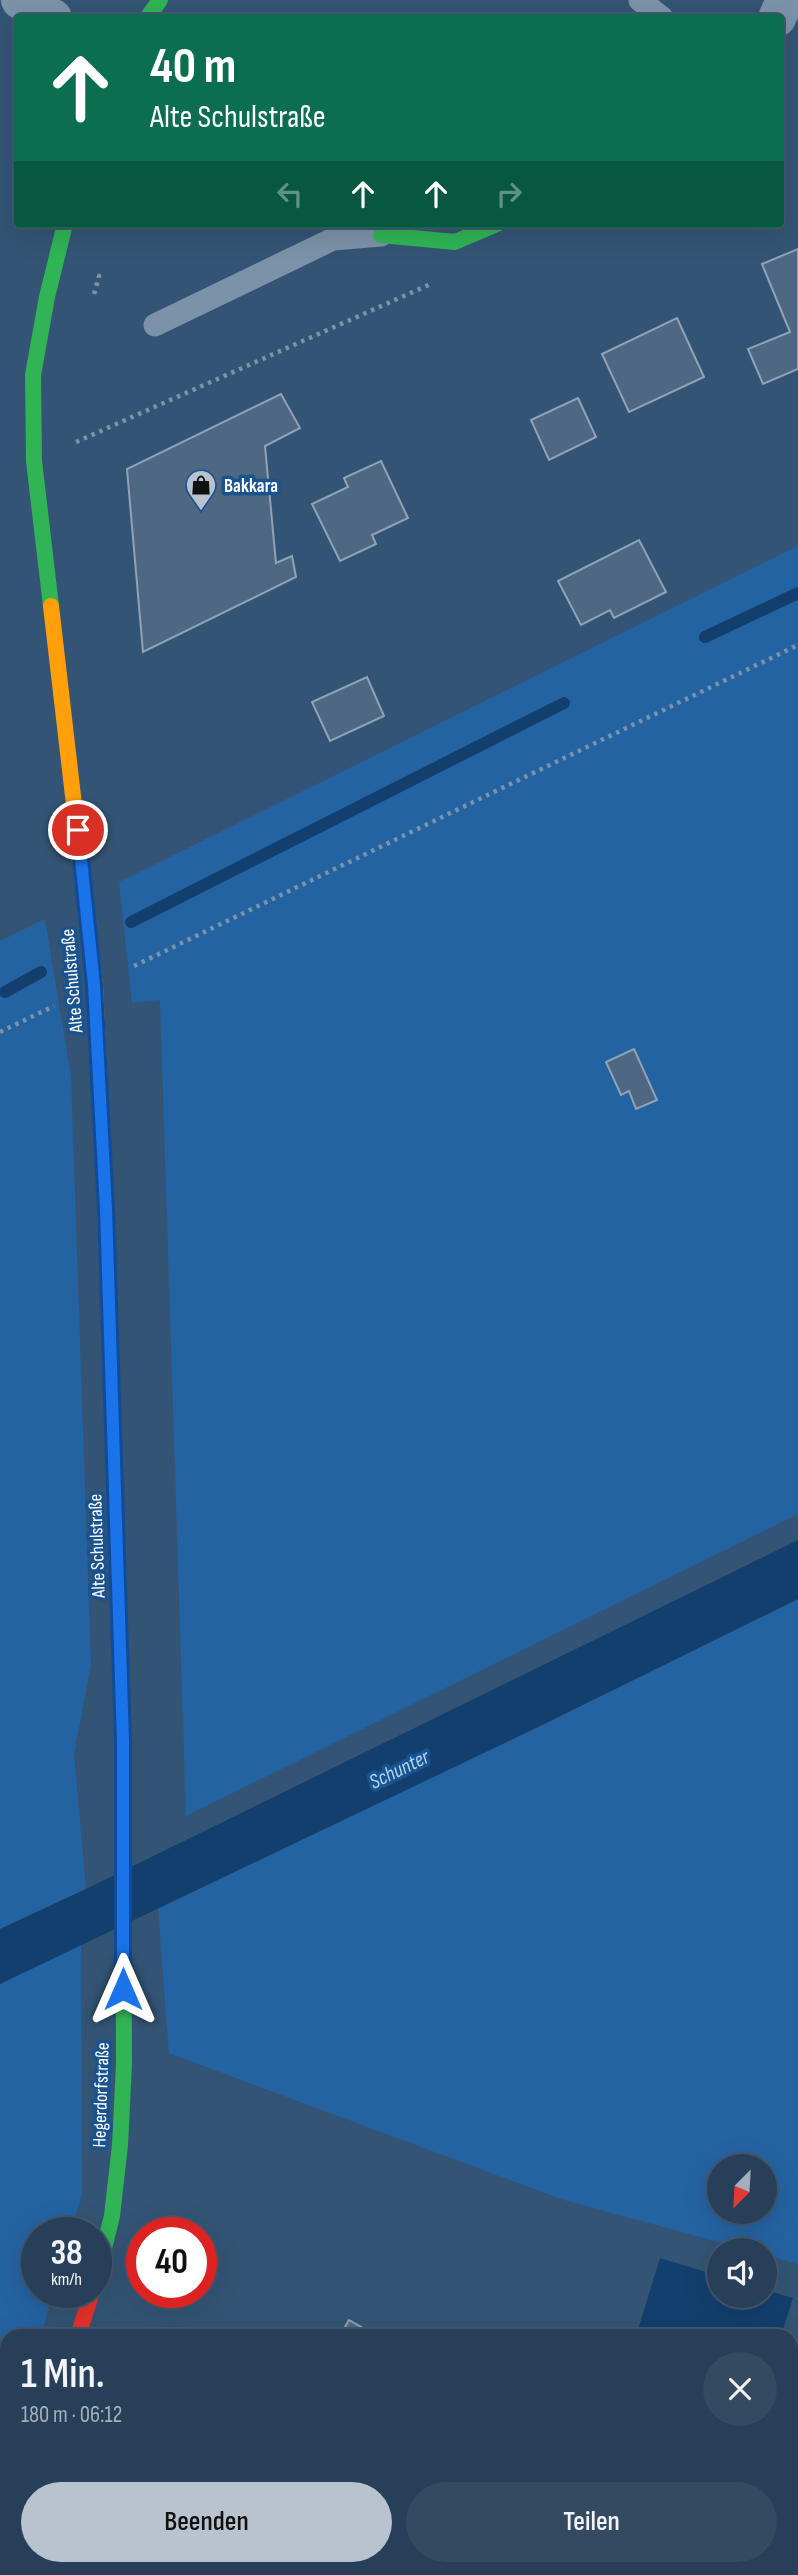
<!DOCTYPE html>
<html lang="de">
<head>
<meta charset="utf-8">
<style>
	:root { --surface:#273f58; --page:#334a61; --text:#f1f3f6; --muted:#a4afba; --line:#43586e; --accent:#b8c3cf }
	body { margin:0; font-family:"Sofia Sans Condensed",sans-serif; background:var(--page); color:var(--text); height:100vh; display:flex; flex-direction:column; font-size:26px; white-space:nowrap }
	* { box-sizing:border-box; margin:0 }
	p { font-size:23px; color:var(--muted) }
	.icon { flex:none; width:38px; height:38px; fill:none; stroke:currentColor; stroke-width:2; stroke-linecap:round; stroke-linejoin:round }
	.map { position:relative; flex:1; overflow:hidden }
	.drawer { position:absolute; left:0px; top:2329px; width:798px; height:247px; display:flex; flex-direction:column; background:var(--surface); border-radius:21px 21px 0 0; box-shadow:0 7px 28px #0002,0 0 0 2px var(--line) }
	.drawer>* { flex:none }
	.hud { position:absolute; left:14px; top:14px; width:770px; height:214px; border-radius:7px; box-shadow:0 7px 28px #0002,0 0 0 2px var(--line); background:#0b6e4f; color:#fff; overflow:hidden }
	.needle { width:46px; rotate:204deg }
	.controls { position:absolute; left:707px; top:2154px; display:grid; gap:14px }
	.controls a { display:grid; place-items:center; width:70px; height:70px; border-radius:50%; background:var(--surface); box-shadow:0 7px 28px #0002,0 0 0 2px var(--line); font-size:35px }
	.speed { position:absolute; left:21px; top:2217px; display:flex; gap:14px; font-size:35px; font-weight:700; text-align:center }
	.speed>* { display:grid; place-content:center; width:91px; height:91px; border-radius:50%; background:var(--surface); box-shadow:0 7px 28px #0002,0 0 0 2px var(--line); line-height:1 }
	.speed small { font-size:18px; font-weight:400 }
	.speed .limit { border:10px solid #d22; background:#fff; color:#111 }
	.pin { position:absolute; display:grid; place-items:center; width:60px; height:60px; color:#fff; margin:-30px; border:4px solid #fff; border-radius:50%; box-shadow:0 2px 7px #0007 }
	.me { position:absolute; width:77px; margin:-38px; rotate:0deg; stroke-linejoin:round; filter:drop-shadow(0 0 5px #0008) }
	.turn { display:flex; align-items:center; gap:24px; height:147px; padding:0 21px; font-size:32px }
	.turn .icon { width:91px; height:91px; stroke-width:2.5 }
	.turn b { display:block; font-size:49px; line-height:60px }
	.lanes { display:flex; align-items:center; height:66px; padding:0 21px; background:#0003; justify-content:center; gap:35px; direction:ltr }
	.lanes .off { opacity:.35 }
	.round { display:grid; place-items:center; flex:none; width:74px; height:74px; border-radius:37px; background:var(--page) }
	.overview { display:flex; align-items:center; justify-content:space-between; height:119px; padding:0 21px }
	h1 { font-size:42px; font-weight:600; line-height:52px }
	.cta { display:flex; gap:14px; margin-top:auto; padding:14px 21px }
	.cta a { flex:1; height:80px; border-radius:42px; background:var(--accent); color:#111; font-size:28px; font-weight:600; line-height:80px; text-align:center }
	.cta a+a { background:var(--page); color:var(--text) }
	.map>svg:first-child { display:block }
	.green { fill:#2463a2; fill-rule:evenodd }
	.water { fill:#133f6e }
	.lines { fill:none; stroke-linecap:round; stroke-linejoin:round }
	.stream { stroke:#133f6e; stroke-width:12 }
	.building { fill:#4e6883; stroke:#90a3b6; stroke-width:2 }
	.path { stroke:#7b92a8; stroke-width:4.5; stroke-dasharray:3.5 5; stroke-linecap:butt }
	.lane { stroke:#7b92a8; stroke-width:23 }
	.street { stroke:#7b92a8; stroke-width:38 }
	.fast { stroke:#30b455; stroke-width:16 }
	.slow { stroke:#ff9f0a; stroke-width:16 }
	.jam { stroke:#e5322d; stroke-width:16 }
	.route-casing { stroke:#114b97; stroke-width:18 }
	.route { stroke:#1a73e8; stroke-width:12 }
	.labels { text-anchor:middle; stroke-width:7; stroke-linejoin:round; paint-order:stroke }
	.poi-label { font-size:19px; font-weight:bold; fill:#fff; stroke:#195390; text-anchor:start }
	.street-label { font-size:19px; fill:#fff; stroke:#195390 }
	.water-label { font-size:21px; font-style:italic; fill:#b2d5f6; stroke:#195390 }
</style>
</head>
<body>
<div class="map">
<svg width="798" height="2575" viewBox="0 0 798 2575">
	<rect width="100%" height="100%" fill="#345475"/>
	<!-- green -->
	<g class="green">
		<path d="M798,546v968l-612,302 -26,-816 -28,3 -13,-121z"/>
		<path d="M45,919l26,158 20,588 -17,89 12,135 -86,40v-988z"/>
		<path d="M798,1599v665l-33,-9v-5h-17l-184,-50 -395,-147 -11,-145 378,-180zM719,2166h46v46h-46z"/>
		<path d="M81,1945l1,249 -12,39h-33v59l16,1 -12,43h-34v90l-7,16v-458z"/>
		<path d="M60,2569h457l48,6h-494l-11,-2z"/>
	</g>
	<!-- water -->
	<g class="water">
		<path d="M798,1540v59l-262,129 -536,256v-55l86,-40z"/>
		<path d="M660,2258l59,18v20h46v-6l28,8 -12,38h-145z"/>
	</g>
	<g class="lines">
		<!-- stream -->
		<g class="stream">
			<path d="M705,637l93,-44"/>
			<path d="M131,922l433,-219"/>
			<path d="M5,992l36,-20"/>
		</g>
	</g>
	<!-- building -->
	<g class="building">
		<path d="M798,249v120l-35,15 -15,-35 42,-17 -28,-68z"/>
		<path d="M677,318l27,59 -75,35 -27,-58z"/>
		<path d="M281,394l19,34 -35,18 11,117 16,-7 4,21 -153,75 -16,-183z"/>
		<path d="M578,398l18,39 -47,23 -18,-40z"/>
		<path d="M381,461l27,57 -36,17 4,9 -36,17 -28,-57 36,-17 -4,-9z"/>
		<path d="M639,540l27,52 -52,26 -4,-8 -29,15 -23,-44z"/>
		<path d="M367,677l17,39 -54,25 -18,-39z"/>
		<path d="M634,1049l23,51 -21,9 -7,-18 -8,4 -15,-33z"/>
		<path d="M349,2320l28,16h-37z"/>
	</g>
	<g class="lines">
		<!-- path -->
		<g class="path">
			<path d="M94,294l5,-18 -4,-1"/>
			<path d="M76,442l357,-159"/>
			<path d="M134,966l664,-321"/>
			<path d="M0,1032l54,-26"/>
			<path d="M316,2569l45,6"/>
		</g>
		<!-- lane -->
		<g class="lane">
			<path d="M640,0l22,18"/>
			<path d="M155,325l178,-86 48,-4"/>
		</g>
		<!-- street -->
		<g class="street">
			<path d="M20,0l33,18"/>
			<path d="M777,18l8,-18"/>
		</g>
		<!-- fast -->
		<g class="fast">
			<path d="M147,18l13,-18"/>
			<path d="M381,235l74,7 42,-18"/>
			<path d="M51,606l-17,-145 -1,-86 14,-78 18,-73"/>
			<path d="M96,2280l16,-64 8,-71 4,-81 -1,-323 -5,-171"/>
		</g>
		<!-- slow -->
		<g class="slow">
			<path d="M51,606l44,380 9,184"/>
			<path d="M0,2532l7,-18"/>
		</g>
		<!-- jam -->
		<g class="jam">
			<path d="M104,1170l14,400"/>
			<path d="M78,2336l14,-44"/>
		</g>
	</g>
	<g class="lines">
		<!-- route casing -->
		<g class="route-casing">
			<path id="route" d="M78,830l16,155 12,224 17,532v248"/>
		</g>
		<!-- route -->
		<use href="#route" class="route"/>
	</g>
	<!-- icons -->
	<defs>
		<g id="shop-pin" transform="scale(1.575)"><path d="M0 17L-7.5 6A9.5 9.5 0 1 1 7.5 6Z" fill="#b8c3cf" stroke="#195390"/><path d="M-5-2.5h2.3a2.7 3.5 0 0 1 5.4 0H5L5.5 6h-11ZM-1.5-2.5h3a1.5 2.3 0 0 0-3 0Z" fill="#111"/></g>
	</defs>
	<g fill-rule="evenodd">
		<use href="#shop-pin" x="201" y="485"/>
	</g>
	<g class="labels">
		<!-- poi labels -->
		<g class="poi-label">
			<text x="224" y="492">Bakkara</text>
		</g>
		<!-- street labels -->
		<g class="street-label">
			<text transform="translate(71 981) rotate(-95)" y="7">Alte Schulstraße</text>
			<text transform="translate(96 1546) rotate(-92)" y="7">Alte Schulstraße</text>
			<text transform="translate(100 2095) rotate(-88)" y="7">Hegerdorfstraße</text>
		</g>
		<!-- water labels -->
		<g class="water-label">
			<text transform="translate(399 1769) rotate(-26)" y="7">Schunter</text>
		</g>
	</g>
</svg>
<div class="controls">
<a><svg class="needle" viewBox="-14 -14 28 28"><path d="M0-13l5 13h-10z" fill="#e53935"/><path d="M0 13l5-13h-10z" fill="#a4afba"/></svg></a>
<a><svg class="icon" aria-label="sound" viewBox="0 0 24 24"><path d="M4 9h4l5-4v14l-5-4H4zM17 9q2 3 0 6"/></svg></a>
</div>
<div class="speed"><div>38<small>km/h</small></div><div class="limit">40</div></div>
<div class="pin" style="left:78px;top:830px;background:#d93025"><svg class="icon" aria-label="arrive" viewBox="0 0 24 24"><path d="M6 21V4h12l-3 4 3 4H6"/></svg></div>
<svg class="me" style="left:123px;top:1989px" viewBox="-20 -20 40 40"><path d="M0-17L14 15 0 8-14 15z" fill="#1a73e8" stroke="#fff" stroke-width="4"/></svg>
<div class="hud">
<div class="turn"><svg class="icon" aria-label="ahead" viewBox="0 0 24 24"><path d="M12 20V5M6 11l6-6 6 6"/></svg><div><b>40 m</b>Alte Schulstraße</div></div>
<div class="lanes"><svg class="icon off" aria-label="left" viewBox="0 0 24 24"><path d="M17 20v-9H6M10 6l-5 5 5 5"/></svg><svg class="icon" aria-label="ahead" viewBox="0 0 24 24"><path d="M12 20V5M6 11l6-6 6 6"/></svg><svg class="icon" aria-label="ahead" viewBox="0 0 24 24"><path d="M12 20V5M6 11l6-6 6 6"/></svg><svg class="icon off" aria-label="right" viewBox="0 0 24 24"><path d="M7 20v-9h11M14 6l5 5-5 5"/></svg></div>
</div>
<section class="drawer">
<div class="overview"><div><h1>1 Min.</h1><p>180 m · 06:12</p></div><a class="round"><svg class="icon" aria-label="close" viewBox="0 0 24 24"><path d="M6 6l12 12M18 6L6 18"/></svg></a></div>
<div class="cta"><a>Beenden</a><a>Teilen</a></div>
</section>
</div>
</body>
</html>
